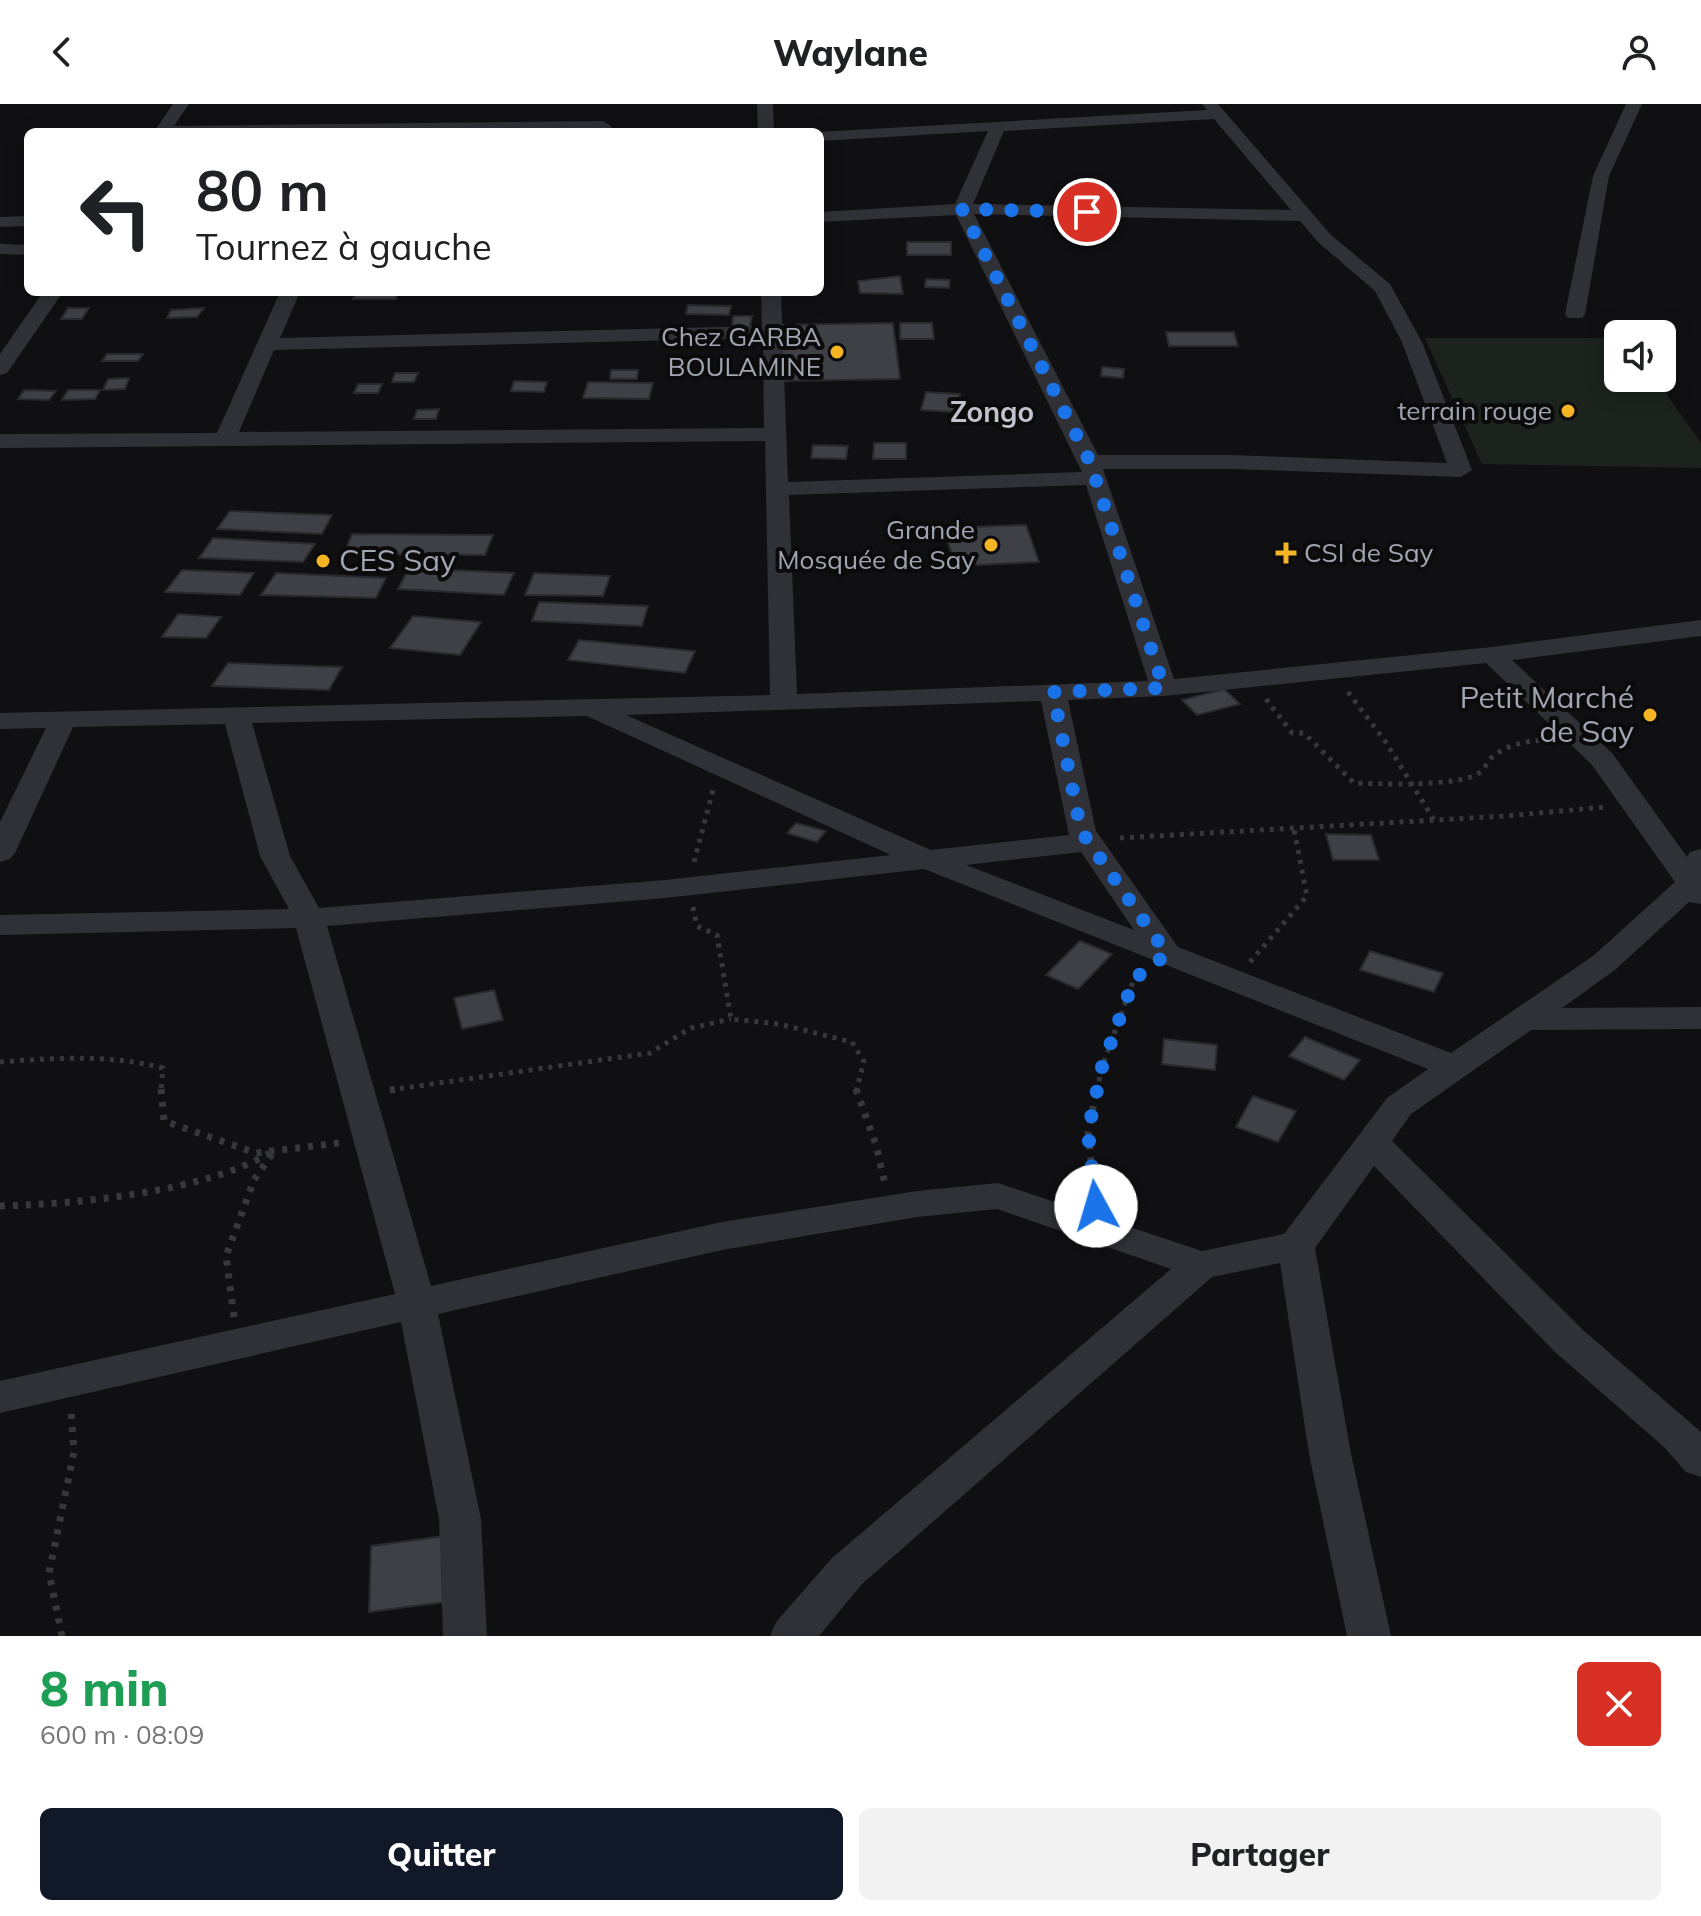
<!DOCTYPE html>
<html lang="fr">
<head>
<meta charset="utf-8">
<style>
	:root { --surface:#fff; --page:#f2f2f2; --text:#202124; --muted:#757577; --accent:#111827 }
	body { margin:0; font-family:Mulish,sans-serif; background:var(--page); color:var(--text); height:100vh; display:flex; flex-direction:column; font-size:30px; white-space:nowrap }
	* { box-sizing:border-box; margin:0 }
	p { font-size:26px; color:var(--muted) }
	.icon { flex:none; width:44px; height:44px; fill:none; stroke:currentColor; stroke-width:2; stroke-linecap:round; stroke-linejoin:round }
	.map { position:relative; height:1532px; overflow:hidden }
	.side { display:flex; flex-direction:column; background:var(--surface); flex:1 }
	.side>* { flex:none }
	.guide { position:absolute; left:24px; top:24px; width:800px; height:168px; border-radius:12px; box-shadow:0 4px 20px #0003; background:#fff; color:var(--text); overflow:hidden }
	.buttons { position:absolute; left:1604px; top:216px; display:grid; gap:16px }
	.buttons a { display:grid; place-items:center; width:72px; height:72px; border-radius:12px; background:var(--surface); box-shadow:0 4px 20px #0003; font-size:40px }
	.pin { position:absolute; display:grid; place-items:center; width:68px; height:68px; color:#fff; margin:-34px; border:4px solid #fff; border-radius:50%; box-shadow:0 2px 8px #0007 }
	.me { position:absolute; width:88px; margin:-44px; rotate:354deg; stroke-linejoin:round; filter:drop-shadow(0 0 6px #0008) }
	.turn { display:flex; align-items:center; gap:28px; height:168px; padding:0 40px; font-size:36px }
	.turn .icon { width:104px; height:104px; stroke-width:2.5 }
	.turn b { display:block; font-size:56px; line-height:68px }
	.round { display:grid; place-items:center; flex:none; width:84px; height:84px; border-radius:12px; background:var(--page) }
	.overview { display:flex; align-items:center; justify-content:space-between; height:136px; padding:0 40px }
	h1 { font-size:48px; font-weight:800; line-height:60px; color:#1e9e55 }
	.cta { display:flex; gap:16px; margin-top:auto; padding:16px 40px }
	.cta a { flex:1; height:92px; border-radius:12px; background:var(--accent); color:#fff; font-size:32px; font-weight:800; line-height:92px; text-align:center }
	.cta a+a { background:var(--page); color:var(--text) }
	header { display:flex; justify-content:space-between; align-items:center; height:104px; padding:0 40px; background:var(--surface); font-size:36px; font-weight:800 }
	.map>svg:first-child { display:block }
	.green { fill:#1c231d }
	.building { fill:#3f4046; stroke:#2a292d; stroke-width:2 }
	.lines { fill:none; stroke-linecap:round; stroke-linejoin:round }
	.path-far1 { stroke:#36383d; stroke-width:5; stroke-dasharray:4 6; stroke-linecap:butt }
	.path { stroke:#36383d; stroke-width:7; stroke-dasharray:5 8; stroke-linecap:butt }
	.minor { fill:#303136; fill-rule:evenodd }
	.route { stroke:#1a73e8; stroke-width:14; stroke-dasharray:0 25.2 }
	.poi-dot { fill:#f4b424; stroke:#0b0b0c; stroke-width:3 }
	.labels { text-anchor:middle; stroke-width:8; stroke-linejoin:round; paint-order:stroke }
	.far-poi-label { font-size:26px; fill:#a0a5b2; stroke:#0b0b0c; text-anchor:end }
	.far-quarter-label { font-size:28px; font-weight:bold; fill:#c1c4ce; stroke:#0b0b0c }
	.poi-label { font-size:30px; fill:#a0a5b2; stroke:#0b0b0c; text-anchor:start }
</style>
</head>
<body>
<header><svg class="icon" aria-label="back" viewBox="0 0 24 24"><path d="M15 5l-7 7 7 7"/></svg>Waylane<svg class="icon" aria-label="person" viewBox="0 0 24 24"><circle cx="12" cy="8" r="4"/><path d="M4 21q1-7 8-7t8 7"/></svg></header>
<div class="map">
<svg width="1701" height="1532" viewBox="0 0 1701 1532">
	<rect width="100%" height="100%" fill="#100f11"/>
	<!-- green -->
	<path class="green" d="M1425,234h193v40h37l46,65v25l-219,-4z"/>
	<!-- building -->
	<g class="building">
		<rect x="907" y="138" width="44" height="13"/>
		<path d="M900,172l3,18 -43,-1 -2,-12z"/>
		<path d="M926,175l24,1 -1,8 -24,-1z"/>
		<path d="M356,188h42l-2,7h-43z"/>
		<path d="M688,201l43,1 -2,9 -43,-1z"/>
		<path d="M68,204h21l-7,11h-21z"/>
		<path d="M204,204l-7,9 -30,1 4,-8z"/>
		<path d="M733,212h19l-2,11h-18z"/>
		<path d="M893,219l7,56 -121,2 -3,-56z"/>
		<path d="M900,219h32l2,16h-34z"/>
		<path d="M1166,228h68l4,14h-69z"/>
		<path d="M107,250h36l-5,7h-36z"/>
		<path d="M1102,263l22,2 -1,9 -22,-2z"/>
		<path d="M611,266h27l-1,9h-27z"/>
		<path d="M395,269h23l-4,9h-22z"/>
		<path d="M129,274l-4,11 -22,1 5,-11z"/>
		<path d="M514,277l33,1 -3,10 -33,-1z"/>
		<path d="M588,278l65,1 -4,16 -66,-1z"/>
		<path d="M358,280h24l-4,9h-24z"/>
		<path d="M24,286l32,1 -7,9 -31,-1z"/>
		<path d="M68,286h32l-5,9 -33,1z"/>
		<path d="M926,288l34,2 -4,18 -35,-2z"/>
		<path d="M439,305l-3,10h-22l3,-9z"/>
		<path d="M874,339h32v16h-33z"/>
		<path d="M813,341l35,1 -2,13 -35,-1z"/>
		<path d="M230,407l102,4 -10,19 -105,-5z"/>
		<path d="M1026,421l13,37 -84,4 -11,-38z"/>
		<path d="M352,430l141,1 -8,20 -141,-1z"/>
		<path d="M213,434l102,6 -12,18 -104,-4z"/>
		<path d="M409,464l105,5 -10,22 -106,-6z"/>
		<path d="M182,466l72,3 -14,22 -75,-3z"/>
		<path d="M276,469l110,5 -10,20 -115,-3z"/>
		<path d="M534,469l76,3 -7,20 -78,-1z"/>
		<path d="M539,498l109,4 -6,20 -110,-5z"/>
		<path d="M178,510l43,3 -15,21 -44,-1z"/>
		<path d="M413,512l68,6 -21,33 -70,-7z"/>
		<path d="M579,536l116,11 -10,22 -117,-13z"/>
		<path d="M228,559l114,4 -13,23 -117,-4z"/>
		<path d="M1224,585l16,15 -43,11 -15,-15z"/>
		<path d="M796,719l30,8 -9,11 -30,-9z"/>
		<path d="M1326,730l45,1 8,25h-46z"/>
		<path d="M1080,837l32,13 -34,35 -32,-14z"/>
		<path d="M1370,847l73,22 -9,19 -74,-22z"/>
		<path d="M494,886l9,30 -41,9 -8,-31z"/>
		<path d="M1305,933l55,23 -16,20 -55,-24z"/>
		<path d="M1164,935l53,6 -2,25 -53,-6z"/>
		<path d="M1253,992l43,15 -18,31 -42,-15z"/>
		<path d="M445,1432l-1,66 -75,10 2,-66z"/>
	</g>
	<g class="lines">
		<!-- path-far1 -->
		<g class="path-far1">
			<path d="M1348,588l37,49 49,79"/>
			<path d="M1266,595l26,34h12l50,50c26,1 105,4 125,-10 5,-3 8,-11 12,-15 15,-13 34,-17 53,-18"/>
			<path d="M1120,734l386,-22 99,-9"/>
			<path d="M694,758l19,-72"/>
			<path d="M693,803l4,19 20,9 14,84 48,5 73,18 12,20 -8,29"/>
			<path d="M1250,858l57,-66 -13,-67"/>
			<path d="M0,958c55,-4 109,-8 163,6l-2,23"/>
			<path d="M390,986l260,-37 41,-25 40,-9"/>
			<path d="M1097,987l5,-24 32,-88 10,-8"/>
		</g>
		<!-- path -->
		<g class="path">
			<path d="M161,985l3,32 92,32 83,-10"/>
			<path d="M856,985l20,56 9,39"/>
			<path d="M390,986l6,-1"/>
			<path d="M1095,1097l-7,-69 9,-43"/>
			<path d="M0,1102c77,-2 204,-14 270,-53"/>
			<path d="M234,1213l-8,-61 28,-76 18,-26"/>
			<path d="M62,1532l-13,-63 25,-121 -3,-41"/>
		</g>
		<!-- minor -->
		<g class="minor">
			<path d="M173,0h16l-15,22 429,-5 8,5 -1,6h-456z"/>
			<path d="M757,0h16l1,28h-16z"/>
			<path d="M1202,0h16l113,131 59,49 32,58 50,128 -11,7 -230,-8h-128l71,210 318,-32 209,-27v16l-189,24 100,93 75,104 3,-5 11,-3v55l-12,-2 -74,68 -53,38 139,-1v22l-170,1 -120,84 -19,27 191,189 118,102v45l-15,-5 -22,-25 -109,-95 -181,-186 -59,82 36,206 40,182h-44l-38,-182 -29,-191 -68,14 -350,307 -43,52h-49l6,-14 56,-64 339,-289 -174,-60 -80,8 -195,33 -284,64 43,205 6,117h-44l-4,-117 -38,-197 -401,91v-32l395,-87 -99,-366 -296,7v-20l289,-6 -29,-53 -35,-132 -152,3 -58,126 -5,6 -10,3v-40l46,-94 -46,1v-16l770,-18 -5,-254 -765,7v-14l217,-1 63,-141h20l-20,46 482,-12 -1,-34h20l7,190 294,-10 -126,-257 -136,7v-10l135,-8 33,-73 -168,10v-9h-3l390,-22zM1214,15l77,91 -318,-6 31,-73zM974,110l326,7 19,22 56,48 27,51 45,121 -216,-8h-133zM763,234l1,90 -525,4 35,-82zM1086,381l62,196 -351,13 -8,-199zM1486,559l106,102 83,117 -82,74 -142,97 -273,-106 -82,-116 -28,-131 96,-4zM1041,597l28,134 -138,15 -305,-135zM587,612l304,139 -226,25 -346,28 -29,-52 -38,-133zM1081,748l53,78 -168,-65zM924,765l504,200 -41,29 -103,136 -82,17 -204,-68 -81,8 -195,31 -291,64 -104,-360 338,-28z"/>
			<path d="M1626,0h16l-33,72 -24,138 -3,4h-14l-3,-4 28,-138z"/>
			<path d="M28,112v10l-28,1v-10z"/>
			<path d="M0,140l28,1v10l-28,-1z"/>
			<path d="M43,188h20l-56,81 -7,2v-21z"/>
		</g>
	</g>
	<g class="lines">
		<!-- route -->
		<path class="route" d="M1087,108l-125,-3 128,253 74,226 -111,4 28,139 86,123 -33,25 -32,88 -14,65 8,74"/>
	</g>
	<!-- markers -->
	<g class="poi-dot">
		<circle cx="837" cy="248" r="8"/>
		<circle cx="1568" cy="307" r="8"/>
		<circle cx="991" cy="441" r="8"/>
		<path d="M1282 437h8v8h8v8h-8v8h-8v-8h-8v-8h8z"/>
		<circle cx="323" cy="457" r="8"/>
		<circle cx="1650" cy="611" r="8"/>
	</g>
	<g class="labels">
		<!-- far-poi labels -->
		<g class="far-poi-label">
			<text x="821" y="242">Chez GARBA<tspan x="821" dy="30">BOULAMINE</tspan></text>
			<text x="1552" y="316">terrain rouge</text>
			<text x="975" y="435">Grande<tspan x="975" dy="30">Mosquée de Say</tspan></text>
			<text x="1304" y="458" text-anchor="start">CSI de Say</text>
		</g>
		<!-- far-quarter labels -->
		<g class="far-quarter-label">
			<text x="992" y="318">Zongo</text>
		</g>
		<!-- poi labels -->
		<g class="poi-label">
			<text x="339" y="467">CES Say</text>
			<text x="1634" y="604" text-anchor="end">Petit Marché<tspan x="1634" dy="34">de Say</tspan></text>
		</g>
	</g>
</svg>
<div class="buttons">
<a><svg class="icon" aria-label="sound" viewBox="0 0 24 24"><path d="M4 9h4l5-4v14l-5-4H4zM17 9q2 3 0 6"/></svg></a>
</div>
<div class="pin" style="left:1087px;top:108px;background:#d93025"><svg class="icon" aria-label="arrive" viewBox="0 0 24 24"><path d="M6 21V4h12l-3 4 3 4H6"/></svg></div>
<svg class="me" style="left:1096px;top:1102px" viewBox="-20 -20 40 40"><circle r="19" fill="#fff"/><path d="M0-13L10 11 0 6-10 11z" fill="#1a73e8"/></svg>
<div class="guide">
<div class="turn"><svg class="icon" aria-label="left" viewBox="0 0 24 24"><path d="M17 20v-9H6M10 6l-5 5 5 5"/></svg><div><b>80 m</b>Tournez à gauche</div></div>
</div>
</div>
<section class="side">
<div class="overview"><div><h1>8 min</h1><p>600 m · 08:09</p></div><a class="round" style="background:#d93025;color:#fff"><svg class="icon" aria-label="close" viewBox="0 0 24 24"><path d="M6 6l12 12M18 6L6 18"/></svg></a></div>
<div class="cta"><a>Quitter</a><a>Partager</a></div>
</section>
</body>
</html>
